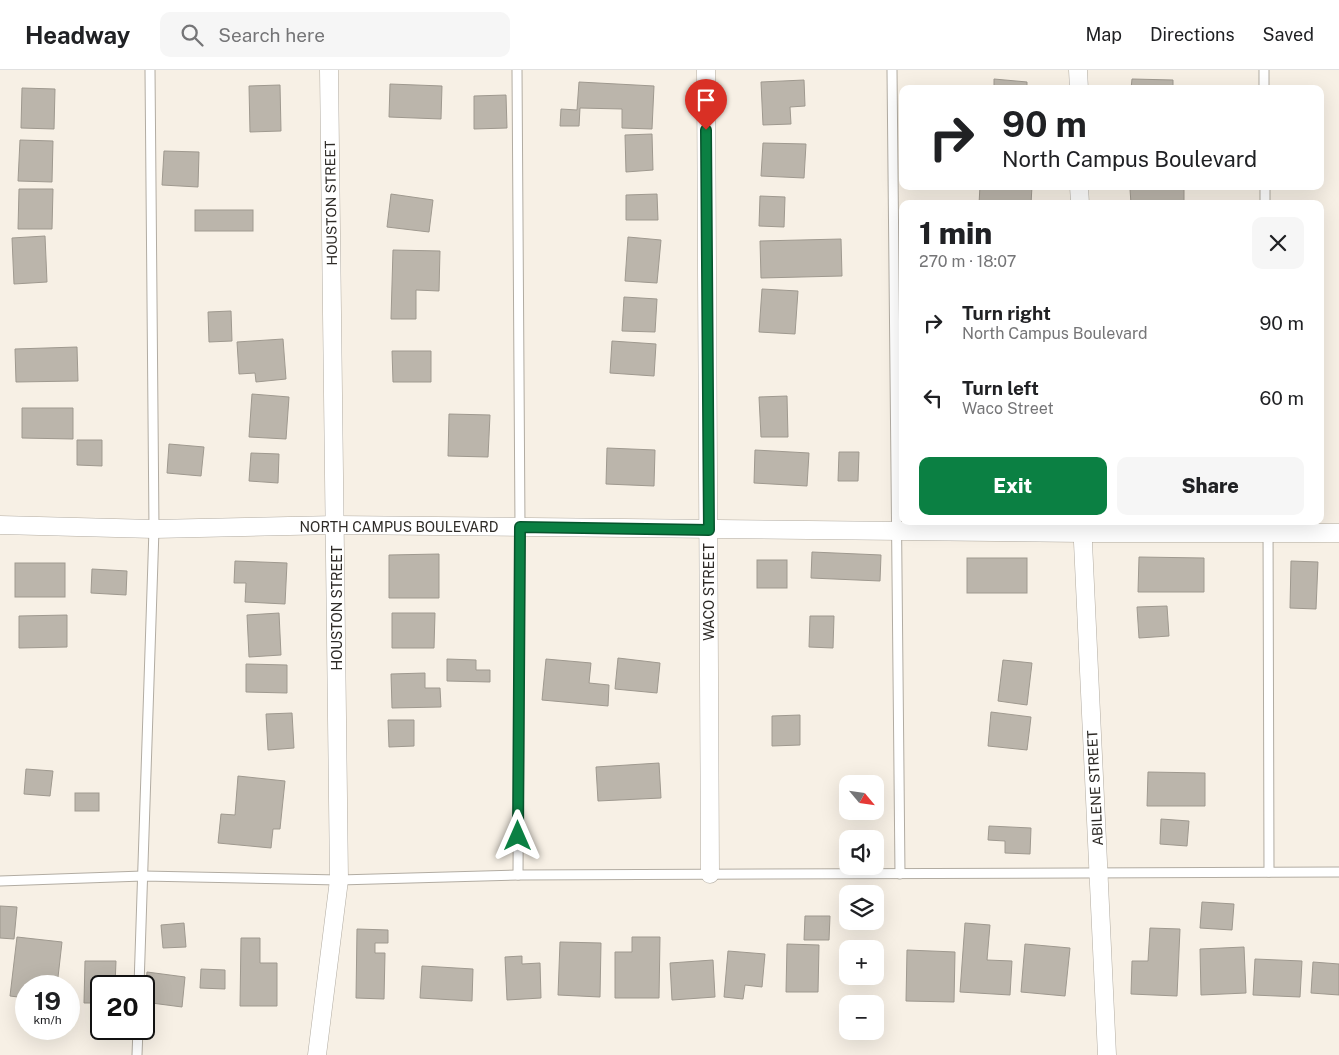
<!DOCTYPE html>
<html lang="en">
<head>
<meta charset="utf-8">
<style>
	:root { --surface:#fff; --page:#f6f6f6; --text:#202124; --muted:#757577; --line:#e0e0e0; --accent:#0b8043 }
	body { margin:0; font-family:"Public Sans",sans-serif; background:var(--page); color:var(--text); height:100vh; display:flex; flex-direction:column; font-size:19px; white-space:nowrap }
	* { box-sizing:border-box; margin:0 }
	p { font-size:16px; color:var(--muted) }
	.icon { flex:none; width:28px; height:28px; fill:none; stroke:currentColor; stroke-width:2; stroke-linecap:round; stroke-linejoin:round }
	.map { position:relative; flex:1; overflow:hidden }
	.side { position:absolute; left:899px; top:130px; width:425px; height:325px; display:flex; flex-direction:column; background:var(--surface); border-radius:10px; box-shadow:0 5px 20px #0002 }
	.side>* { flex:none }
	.hud { position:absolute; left:899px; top:15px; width:425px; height:105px; border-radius:10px; box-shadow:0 5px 20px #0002; background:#fff; color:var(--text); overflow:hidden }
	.needle { width:32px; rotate:119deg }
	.tools { position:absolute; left:839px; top:705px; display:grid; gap:10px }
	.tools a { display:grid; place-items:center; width:45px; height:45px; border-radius:10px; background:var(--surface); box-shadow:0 5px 20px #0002; font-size:25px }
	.speed { position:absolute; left:15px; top:905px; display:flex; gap:10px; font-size:25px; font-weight:700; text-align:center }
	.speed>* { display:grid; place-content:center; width:65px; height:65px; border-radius:50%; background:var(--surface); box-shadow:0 5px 20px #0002; line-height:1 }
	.speed small { font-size:12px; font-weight:400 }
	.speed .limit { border:2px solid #111; border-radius:8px; background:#fff; color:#111 }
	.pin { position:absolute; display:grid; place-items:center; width:42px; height:42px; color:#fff; margin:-51px -21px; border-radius:50% 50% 50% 0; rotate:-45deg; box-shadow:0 0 5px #0007 }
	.pin .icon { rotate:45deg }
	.me { position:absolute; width:55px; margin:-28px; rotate:0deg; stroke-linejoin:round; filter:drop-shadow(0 0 4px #0008) }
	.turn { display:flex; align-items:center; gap:18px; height:105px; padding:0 20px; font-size:22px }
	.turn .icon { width:65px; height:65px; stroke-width:2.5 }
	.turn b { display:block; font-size:35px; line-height:42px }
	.round { display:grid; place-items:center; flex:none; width:52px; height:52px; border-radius:10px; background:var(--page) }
	.summary { display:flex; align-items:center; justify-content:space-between; height:85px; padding:0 20px }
	h1 { font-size:30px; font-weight:800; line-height:38px }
	.button { display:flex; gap:10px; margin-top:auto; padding:10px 20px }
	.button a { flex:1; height:58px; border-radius:10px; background:var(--accent); color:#fff; font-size:20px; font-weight:800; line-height:58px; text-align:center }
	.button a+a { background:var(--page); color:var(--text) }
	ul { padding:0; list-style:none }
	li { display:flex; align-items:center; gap:15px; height:75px; padding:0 20px }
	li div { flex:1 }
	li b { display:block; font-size:19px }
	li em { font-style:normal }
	header { display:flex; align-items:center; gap:30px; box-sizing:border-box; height:70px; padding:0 25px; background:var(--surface); border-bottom:1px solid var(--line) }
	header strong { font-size:24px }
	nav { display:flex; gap:28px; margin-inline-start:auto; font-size:18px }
	.search { width:350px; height:45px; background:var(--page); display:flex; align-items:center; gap:12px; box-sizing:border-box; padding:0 18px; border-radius:10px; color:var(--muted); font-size:19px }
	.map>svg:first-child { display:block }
	.building { fill:#bbb5ab; stroke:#9f998f }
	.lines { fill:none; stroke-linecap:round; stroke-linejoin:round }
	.service-casing { stroke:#b2aca2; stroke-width:11 }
	.minor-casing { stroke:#b2aca2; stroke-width:19 }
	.service { stroke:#fff; stroke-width:9 }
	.minor { stroke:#fff; stroke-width:18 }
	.route-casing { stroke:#07532c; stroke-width:12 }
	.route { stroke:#0b8043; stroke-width:9 }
	.labels { text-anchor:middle; stroke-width:4; stroke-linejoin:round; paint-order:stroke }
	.street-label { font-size:14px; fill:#2e2b27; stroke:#fff }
</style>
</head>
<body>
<header>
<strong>Headway</strong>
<div class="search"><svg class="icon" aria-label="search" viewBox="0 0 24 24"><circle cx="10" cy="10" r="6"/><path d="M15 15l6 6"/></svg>Search here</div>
<nav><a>Map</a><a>Directions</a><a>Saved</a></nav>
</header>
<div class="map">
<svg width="1339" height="985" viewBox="0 0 1339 985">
	<rect width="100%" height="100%" fill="#f7f0e5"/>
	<!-- building -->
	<g class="building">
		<path d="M994,9l33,3v7h-33z"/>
		<path d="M1132,9l41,1v9h-42z"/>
		<path d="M804,10l1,26 -15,1 1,17 -28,1 -2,-43z"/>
		<path d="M579,12l75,4 -2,43 -30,-1v-19l-42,-1 -1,18h-19l1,-17 16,1z"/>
		<path d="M390,14l52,2 -1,33 -52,-2z"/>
		<path d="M280,15l1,46 -31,1 -1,-46z"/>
		<path d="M22,18l33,1 -1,40 -33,-1z"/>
		<path d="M506,25l1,33 -33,1v-33z"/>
		<path d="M652,64l1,36 -27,2 -1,-37z"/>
		<path d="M20,70l33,1 -1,41 -34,-1z"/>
		<path d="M763,73l43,1 -2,34 -43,-2z"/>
		<path d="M164,81l35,1 -1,35 -36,-2z"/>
		<path d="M980,116h52l-1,18h-52z"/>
		<path d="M1184,116v18h-53l-1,-15z"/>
		<path d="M19,119h34l-1,40h-34z"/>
		<path d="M391,124l42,6 -4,32 -42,-5z"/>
		<path d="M657,124l1,26h-32v-25z"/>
		<path d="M760,126l25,1 -1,30 -25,-1z"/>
		<rect x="195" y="140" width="58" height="21"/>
		<path d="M45,166l2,46 -33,2 -2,-46z"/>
		<path d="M628,167l33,3 -4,43 -32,-2z"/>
		<path d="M841,169l1,37 -81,2 -1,-37z"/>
		<path d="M393,180l47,1 -1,40 -23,-1v29h-25z"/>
		<path d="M762,219l36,2 -3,43 -36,-2z"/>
		<path d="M624,227l33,2 -2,33 -33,-1z"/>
		<path d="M231,241l1,30 -23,1 -1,-30z"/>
		<path d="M283,269l3,40 -30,3 -1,-9 -16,1 -2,-32z"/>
		<path d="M612,271l44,3 -2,32 -44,-3z"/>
		<path d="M77,277l1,34 -62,1 -1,-33z"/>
		<path d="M392,281h39v31h-38z"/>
		<path d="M252,324l37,3 -3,42 -37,-2z"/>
		<path d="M787,326l1,41h-27l-2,-40z"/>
		<path d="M22,338h51v31l-51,-1z"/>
		<path d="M449,344l41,1 -2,42 -40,-1z"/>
		<path d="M77,370h25v26l-25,-1z"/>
		<path d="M169,374l35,3 -3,29 -34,-3z"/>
		<path d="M607,378l48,2 -1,36 -48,-2z"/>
		<path d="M755,380l54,3 -2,33 -53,-3z"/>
		<path d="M839,382h20l-1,29h-20z"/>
		<path d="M251,383l28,1 -1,29 -29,-2z"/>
		<path d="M812,482l69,3 -1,26 -69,-3z"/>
		<path d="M439,484v44h-50v-43z"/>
		<path d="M1139,487l65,1v34h-66z"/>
		<rect x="967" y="488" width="60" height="35"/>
		<rect x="757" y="490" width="30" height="28"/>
		<path d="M235,491l52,2 -2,41 -40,-2 1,-19h-12z"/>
		<path d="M1291,491l27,1 -2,47 -26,-1z"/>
		<rect x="15" y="493" width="50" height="34"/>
		<path d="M92,499l35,2 -1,24 -35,-2z"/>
		<path d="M1167,536l2,30 -30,2 -2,-31z"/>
		<path d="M279,543l2,42 -32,2 -2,-42z"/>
		<path d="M392,543h43l-1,35h-42z"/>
		<path d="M67,545v32l-48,1v-32z"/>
		<path d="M810,546h24l-1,32 -24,-1z"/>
		<path d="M618,588l42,5 -3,30 -42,-4z"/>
		<path d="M447,589l29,1v10h14v12l-43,-1z"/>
		<path d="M546,589l45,4 -2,20 20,2 -1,21 -66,-6z"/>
		<path d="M1003,590l29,3 -5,42 -29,-4z"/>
		<path d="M246,594l41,1v28l-41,-1z"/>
		<path d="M425,603v15h15l1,19 -49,1 -1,-34z"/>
		<path d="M991,642l40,5 -4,33 -39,-4z"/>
		<path d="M292,643l2,35 -26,2 -2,-36z"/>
		<path d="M800,645v30l-28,1v-30z"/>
		<path d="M388,650h26v26l-25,1z"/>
		<path d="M659,693l2,35 -63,3 -2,-34z"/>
		<path d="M26,699l27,2 -3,25 -26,-2z"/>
		<path d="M1148,702l57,1v33h-58z"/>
		<path d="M238,706l47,5 -5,48h-7l-2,19 -53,-5 3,-29 14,1z"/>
		<rect x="75" y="723" width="24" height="18"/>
		<path d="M1161,749l28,2 -2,25 -27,-2z"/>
		<path d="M989,756l42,2 -1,26 -25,-1v-12l-17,-1z"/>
		<path d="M1202,832l32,2 -2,26 -32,-2z"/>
		<path d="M0,836l17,1 -3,32 -14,-1z"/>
		<path d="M805,846h25l-1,24h-25z"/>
		<path d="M184,853l2,24 -23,1 -2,-23z"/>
		<path d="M965,853l25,2 -3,35 25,1 -2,34 -50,-3z"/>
		<path d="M1150,858l30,1 -3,67 -46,-2 1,-33h16z"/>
		<path d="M357,859l31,1v13h-13v10h10l-1,46 -28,-1z"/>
		<path d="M17,867l45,5 -5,44h-31v12l-16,-2z"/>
		<path d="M632,867h28l-1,61h-44v-46h17z"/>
		<path d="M241,868h19v25h17v43h-37z"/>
		<path d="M560,872l41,1 -1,54 -42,-2z"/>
		<path d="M787,874l32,1 -1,47h-32z"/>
		<path d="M1025,874l45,4 -5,48 -44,-4z"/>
		<path d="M1244,877l2,46 -45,2 -1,-46z"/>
		<path d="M907,880l48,2 -1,50 -48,-1z"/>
		<path d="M728,881l37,3 -3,33 -17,-2 -2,14 -19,-2z"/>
		<path d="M522,886v8l18,-1 1,35 -34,2 -2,-43z"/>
		<path d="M1255,889l47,2 -2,36 -47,-2z"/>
		<path d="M713,890l2,37 -43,3 -2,-37z"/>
		<path d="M85,891h31l-1,25h-14v17h-17z"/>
		<path d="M1313,892l26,2v31l-28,-2z"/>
		<path d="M422,896l51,3 -1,32 -52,-3z"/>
		<path d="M201,899l24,1v19l-25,-1z"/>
		<path d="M147,902l38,5 -3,30 -38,-5z"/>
	</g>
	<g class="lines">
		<!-- service casing -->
		<g class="service-casing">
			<g id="service">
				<path d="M517,0l3,457 -2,348"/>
				<path d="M892,0l8,804"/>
				<path d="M1264,0v19"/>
				<path d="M1265,116v18"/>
				<path d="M1268,451l1,351"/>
				<path d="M0,811l143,-5 196,4 179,-5 821,-3"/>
				<path d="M139,916l15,-457 -4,-459"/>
				<path d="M137,985l1,-26"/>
			</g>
		</g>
		<!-- minor casing -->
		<g class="minor-casing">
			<g id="minor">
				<path d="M706,0l4,804"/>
				<path d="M1078,0l1,19"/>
				<path d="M1079,116l1,18"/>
				<path d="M1082,451l25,534"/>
				<path d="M0,455l154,4 182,-4 747,8h256"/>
				<path d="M317,985l22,-175 -10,-810"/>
			</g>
		</g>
		<!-- service -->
		<use href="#service" class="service"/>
		<!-- minor -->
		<use href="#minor" class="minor"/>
	</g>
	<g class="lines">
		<!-- route casing -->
		<g class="route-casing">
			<path id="route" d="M518,766l2,-309 189,3 -3,-400"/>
		</g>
		<!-- route -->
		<use href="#route" class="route"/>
	</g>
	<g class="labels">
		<!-- street labels -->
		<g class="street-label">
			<text transform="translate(331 133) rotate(-91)" y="5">HOUSTON STREET</text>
			<text x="399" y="462">NORTH CAMPUS BOULEVARD</text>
			<text transform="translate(709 522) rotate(-90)" y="5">WACO STREET</text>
			<text transform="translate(337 538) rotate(-90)" y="5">HOUSTON STREET</text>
			<text transform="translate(1095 718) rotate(-93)" y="5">ABILENE STREET</text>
		</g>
	</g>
</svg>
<div class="tools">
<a><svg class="needle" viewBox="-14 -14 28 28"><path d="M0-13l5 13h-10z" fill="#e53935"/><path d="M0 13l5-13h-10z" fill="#757577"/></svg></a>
<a><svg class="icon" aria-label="sound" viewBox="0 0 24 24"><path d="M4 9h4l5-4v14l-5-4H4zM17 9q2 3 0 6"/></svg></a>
<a><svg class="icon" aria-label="layers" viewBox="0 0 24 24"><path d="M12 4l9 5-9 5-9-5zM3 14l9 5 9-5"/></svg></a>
<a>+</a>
<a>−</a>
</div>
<div class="speed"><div>19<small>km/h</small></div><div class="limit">20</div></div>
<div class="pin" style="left:706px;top:60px;background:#d93025"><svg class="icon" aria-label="arrive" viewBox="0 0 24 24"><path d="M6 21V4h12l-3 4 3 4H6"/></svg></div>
<svg class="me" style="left:518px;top:766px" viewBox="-20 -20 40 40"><path d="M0-17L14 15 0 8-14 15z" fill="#0b8043" stroke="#fff" stroke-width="4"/></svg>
<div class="hud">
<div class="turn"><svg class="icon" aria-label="right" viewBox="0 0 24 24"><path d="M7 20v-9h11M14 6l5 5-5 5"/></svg><div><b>90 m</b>North Campus Boulevard</div></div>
</div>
<section class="side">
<div class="summary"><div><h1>1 min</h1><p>270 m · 18:07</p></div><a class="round"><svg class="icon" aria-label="close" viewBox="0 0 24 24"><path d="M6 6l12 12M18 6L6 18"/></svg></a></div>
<ul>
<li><svg class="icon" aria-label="right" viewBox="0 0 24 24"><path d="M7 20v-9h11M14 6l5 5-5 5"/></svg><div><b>Turn right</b><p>North Campus Boulevard</p></div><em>90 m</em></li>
<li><svg class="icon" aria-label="left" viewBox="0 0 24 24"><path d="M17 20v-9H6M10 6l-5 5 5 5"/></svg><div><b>Turn left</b><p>Waco Street</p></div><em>60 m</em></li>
</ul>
<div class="button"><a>Exit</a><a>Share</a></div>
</section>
</div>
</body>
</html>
